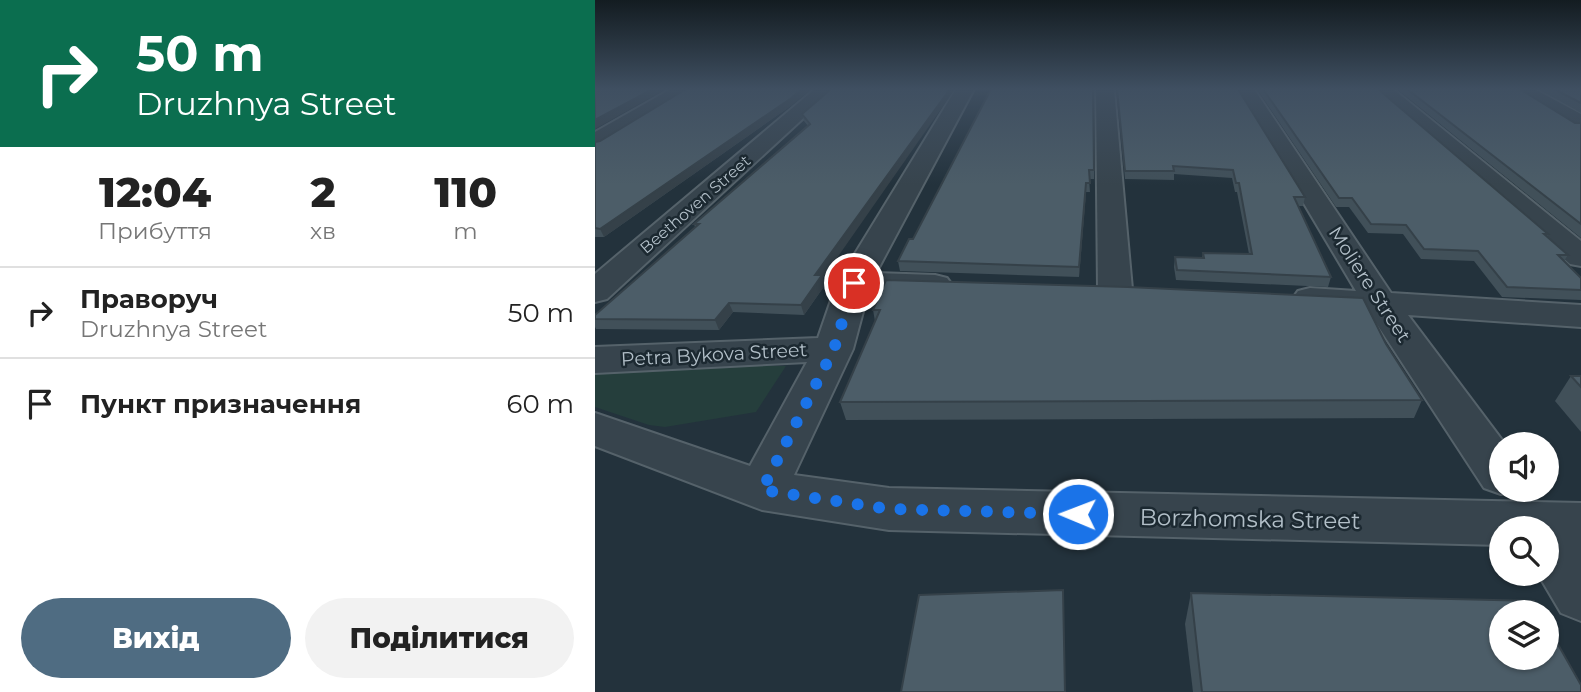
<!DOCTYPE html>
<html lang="uk">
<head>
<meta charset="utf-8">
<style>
	:root { --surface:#fff; --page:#f2f2f2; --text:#222; --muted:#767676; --line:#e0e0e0; --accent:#4f6c82 }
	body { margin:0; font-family:Montserrat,sans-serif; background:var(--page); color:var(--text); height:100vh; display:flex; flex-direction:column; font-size:26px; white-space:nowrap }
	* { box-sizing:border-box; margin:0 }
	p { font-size:23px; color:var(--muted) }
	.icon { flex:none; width:38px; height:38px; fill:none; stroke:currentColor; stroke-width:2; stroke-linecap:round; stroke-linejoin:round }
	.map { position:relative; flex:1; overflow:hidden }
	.panel { display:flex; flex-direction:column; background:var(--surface); width:595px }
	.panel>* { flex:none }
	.hud { background:#0b6e4f; color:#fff; overflow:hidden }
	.buttons { position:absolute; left:894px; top:432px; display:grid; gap:14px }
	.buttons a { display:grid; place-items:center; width:70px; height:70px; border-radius:50%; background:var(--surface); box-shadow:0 2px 5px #0004; font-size:35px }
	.pin { position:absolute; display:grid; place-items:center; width:60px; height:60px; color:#fff; margin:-30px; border:4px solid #fff; border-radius:50%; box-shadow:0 2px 7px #0007 }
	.me { position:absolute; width:77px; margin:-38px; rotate:271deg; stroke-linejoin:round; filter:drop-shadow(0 0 5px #0008) }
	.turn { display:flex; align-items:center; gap:24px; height:147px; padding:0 21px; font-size:32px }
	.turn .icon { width:91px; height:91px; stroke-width:2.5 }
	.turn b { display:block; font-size:49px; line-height:60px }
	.eta { display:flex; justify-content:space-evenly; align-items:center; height:119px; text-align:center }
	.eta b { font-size:42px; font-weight:800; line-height:49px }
	.action { display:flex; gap:14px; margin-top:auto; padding:14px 21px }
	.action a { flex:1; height:80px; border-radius:42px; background:var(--accent); color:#fff; font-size:28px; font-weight:800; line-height:80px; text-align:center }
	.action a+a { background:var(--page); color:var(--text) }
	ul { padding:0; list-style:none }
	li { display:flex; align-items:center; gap:21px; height:91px; padding:0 21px; border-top:2px solid var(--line) }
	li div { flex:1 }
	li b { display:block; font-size:26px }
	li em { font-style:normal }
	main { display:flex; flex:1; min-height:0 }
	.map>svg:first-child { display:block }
	.green { fill:#253e3c }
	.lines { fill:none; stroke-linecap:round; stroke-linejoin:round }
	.minor-casing { stroke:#55626a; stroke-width:4 }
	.minor { fill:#37444d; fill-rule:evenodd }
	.wall { fill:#415059 }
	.shaded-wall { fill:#354149 }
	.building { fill:#4c5d68; stroke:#354149; stroke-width:2 }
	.route { stroke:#1a73e8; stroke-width:12; stroke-dasharray:0 21.6 }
	.labels { text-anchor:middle; stroke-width:5; stroke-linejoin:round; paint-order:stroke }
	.far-street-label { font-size:16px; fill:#b2bfc8; stroke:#1c2931 }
	.street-label { font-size:19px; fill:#b2bfc8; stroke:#1c2931 }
	.near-street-label { font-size:23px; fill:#b2bfc8; stroke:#1c2931 }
</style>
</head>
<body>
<main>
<section class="panel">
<div class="hud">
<div class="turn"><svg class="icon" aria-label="right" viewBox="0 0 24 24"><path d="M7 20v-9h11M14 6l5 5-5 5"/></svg><div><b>50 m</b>Druzhnya Street</div></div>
</div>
<div class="eta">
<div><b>12:04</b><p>Прибуття</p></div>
<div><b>2</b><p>хв</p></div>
<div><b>110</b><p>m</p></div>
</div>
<ul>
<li><svg class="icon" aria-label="right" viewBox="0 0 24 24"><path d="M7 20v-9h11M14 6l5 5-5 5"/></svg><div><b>Праворуч</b><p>Druzhnya Street</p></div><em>50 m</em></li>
<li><svg class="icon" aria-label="arrive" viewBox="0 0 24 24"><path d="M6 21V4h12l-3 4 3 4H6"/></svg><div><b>Пункт призначення</b></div><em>60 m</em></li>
</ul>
<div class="action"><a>Вихід</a><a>Поділитися</a></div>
</section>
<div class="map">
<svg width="986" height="692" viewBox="0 0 986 692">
	<rect width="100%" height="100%" fill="#23323c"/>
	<!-- green -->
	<path class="green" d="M0,366h191l-30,46 -91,15 -16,-2 -54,-18z"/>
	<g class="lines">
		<!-- minor casing -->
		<g class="minor-casing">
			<g id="minor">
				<path d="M76,89h22l-90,57 -8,2v-16z"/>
				<path d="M220,89h20l-228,210 -12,3v-28z"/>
				<path d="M361,89h18l-98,184 59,2 12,3 5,7 -5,7 -12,3 -67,-2 -15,56 -59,126 95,13 692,15v118l-20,-8 -23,-39h9v-46h-46v17l-612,-15 -127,-20 -167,-64v-33l155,53 57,-104 -212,11v-26l223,-9 19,-55z"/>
				<path d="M501,89h18l18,200 -5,7 -12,3 -12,-3 -5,-7z"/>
				<path d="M641,89h18l137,204 190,12v22l-173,-12 97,129h-4v46h12l-12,4 -17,-6 -115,-176 -71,-7 -5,-7 5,-7 12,-3 46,3z"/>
				<path d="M778,89h20l188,152v25l-11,-2z"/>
				<path d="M917,89h22l47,25v15l-8,-1z"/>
			</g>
		</g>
		<!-- minor -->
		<use href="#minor" class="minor"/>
	</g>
	<!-- wall -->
	<g class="wall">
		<path d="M236,89l-8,189 2,7 -21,30 -71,-3 -14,18 -123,-1 -1,-2v-12l100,-88 -1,-3 114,-98 -4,-5 -2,-7z"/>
		<path d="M499,89v90h-5l1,13h-4l-7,85 -179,-6 -2,-10 15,-22z"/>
		<path d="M520,89h123l67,108 -2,9h-5l33,71 -3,10 -152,-7 -2,-13 1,-10 27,1 1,-5 46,1 -12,-62h-2l-3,-14 -58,-4v6l-49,-1 -8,-90z"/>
		<path d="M662,89h121l170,145 -1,3 21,18 -4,6 17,17v22l-79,-3 -28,-36 -53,-2 -18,-25 -35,-1 -19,-26h-13z"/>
		<path d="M802,89h123l55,34h6v115z"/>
		<path d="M944,89h42v24z"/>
		<path d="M197,105l-188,132h-9v-95z"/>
		<path d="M278,310l513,34 36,56 -8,18 -568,2 -6,-18 35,-81z"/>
		<path d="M976,376h10v56l-26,-31z"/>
		<path d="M596,593l390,99h-388l-8,-68z"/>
	</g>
	<!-- shaded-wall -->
	<g class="shaded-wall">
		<path d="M58,89h13l-71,40v-9z"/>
		<path d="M207,89h9l-19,16 -188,132 -4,-8z"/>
		<path d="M355,89h5l-132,189 2,7 -21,30 -3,-10 14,-30z"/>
		<path d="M491,183v9l-7,85v-10z"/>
		<path d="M134,303l4,9 -14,18 -4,-10z"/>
	</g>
	<!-- building -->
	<g class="building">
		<path d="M0,89h58l-58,31z"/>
		<path d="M91,89h116l-12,10 -190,130 -5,-1v-86l5,-1z"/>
		<path d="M236,89h119l-135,186h7l-21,30 -72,-2 -14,17 -120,-1v-4l104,-91h-5l116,-100 -8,-10z"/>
		<path d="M396,89h102l1,81h-5l1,13h-4l-7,84 -181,-6 11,-22h4z"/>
		<path d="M522,89h121l67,108h-11l37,80 -154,-7 -2,-13 29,1 -1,-5 49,1 -13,-71h-3l-3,-13 -60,-4 1,5h-49z"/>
		<path d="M668,89h115l170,145h-4l24,21h-10l23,23v12l-74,-3 -29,-36 -54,-2 -18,-24 -35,-1 -19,-26h-13z"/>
		<path d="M812,89h113l55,34h6v101z"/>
		<path d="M959,89h27v14z"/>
		<path d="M291,280l242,7 235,11 23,46 36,56 -582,2 40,-92h-7z"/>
		<path d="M976,376h10v11z"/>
		<path d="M468,590l2,102h-164l18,-97z"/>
		<path d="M596,593l343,8 6,11h-39v46h46v-33l34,60v7h-379z"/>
	</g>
	<!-- sky -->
	<linearGradient id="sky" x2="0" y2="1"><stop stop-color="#131c21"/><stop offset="0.48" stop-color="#3f4f61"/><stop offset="1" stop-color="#3f4f61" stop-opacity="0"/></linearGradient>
	<rect width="986" height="185" fill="url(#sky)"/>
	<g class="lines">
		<!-- route -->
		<path class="route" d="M259,283l-20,66 -72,141 127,19 189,5"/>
	</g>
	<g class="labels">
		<!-- far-street labels -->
		<g class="far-street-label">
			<text transform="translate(100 204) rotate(-41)" y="6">Beethoven Street</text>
		</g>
		<!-- street labels -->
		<g class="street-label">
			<text transform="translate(775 284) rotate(57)" y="7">Moliere Street</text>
			<text transform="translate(119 354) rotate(-3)" y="7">Petra Bykova Street</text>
		</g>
		<!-- near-street labels -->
		<g class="near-street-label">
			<text transform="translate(655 519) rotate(1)" y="8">Borzhomska Street</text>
		</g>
	</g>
</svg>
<div class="buttons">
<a><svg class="icon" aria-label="sound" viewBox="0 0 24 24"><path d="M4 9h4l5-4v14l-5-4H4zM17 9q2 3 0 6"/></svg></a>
<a><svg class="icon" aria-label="search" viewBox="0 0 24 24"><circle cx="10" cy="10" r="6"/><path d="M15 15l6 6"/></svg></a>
<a><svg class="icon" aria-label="layers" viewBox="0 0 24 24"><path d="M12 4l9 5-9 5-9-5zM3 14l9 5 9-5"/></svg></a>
</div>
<div class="pin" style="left:259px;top:283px;background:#d93025"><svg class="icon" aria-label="arrive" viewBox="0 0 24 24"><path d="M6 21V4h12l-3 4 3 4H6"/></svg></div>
<svg class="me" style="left:483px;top:514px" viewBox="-20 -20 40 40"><circle r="17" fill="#1a73e8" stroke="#fff" stroke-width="3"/><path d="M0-11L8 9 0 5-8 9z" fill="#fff"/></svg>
</div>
</main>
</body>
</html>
